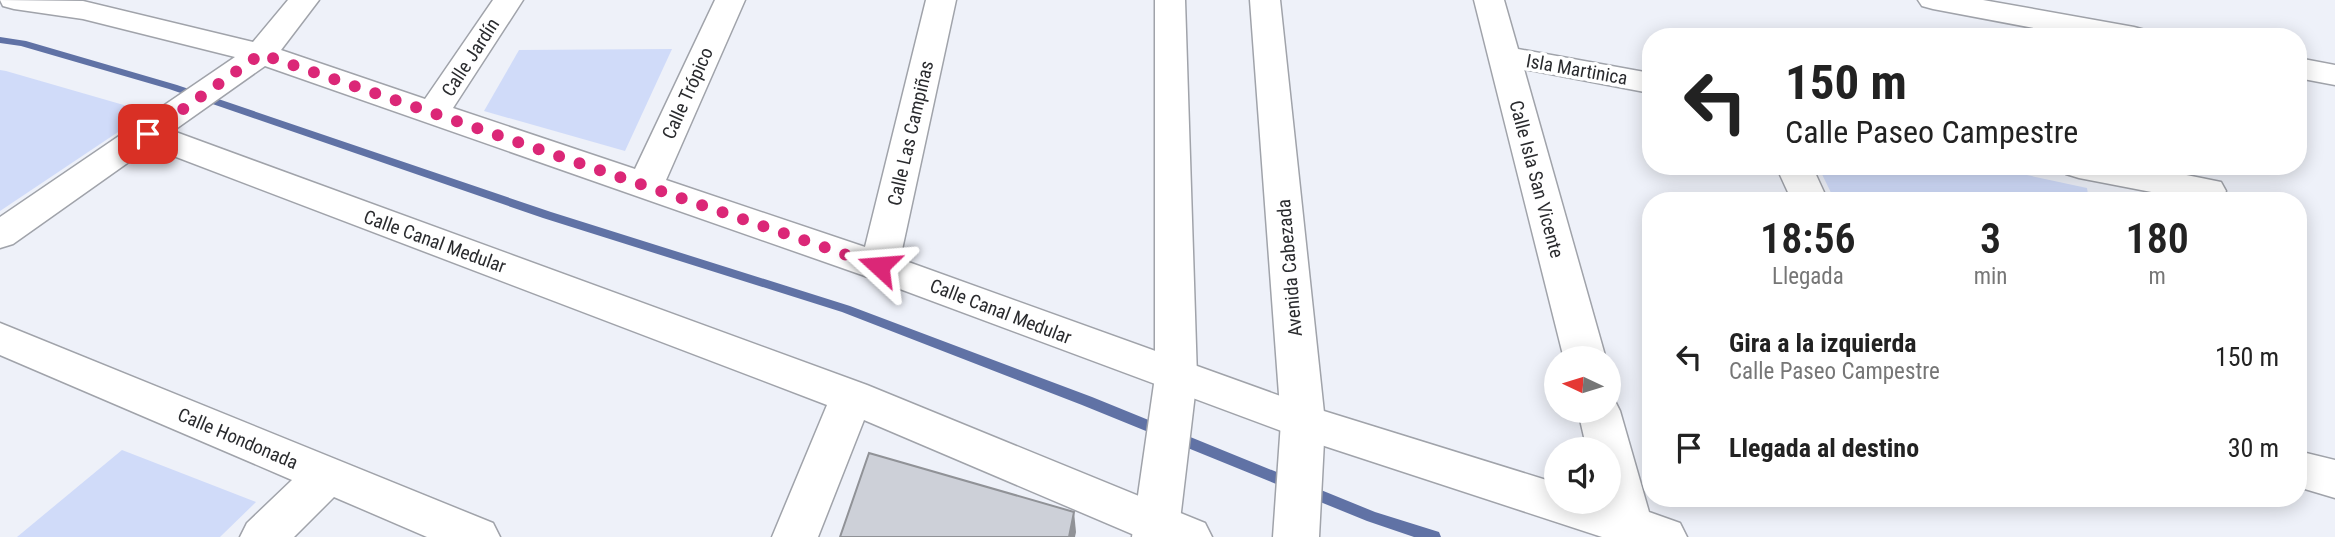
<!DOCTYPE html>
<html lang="es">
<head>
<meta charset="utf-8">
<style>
	:root { --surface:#fff; --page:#f6f6f6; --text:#222; --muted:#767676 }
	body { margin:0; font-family:"Roboto Condensed",sans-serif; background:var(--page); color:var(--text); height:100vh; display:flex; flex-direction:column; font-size:26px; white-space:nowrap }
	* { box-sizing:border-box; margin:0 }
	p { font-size:23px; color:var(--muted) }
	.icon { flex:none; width:38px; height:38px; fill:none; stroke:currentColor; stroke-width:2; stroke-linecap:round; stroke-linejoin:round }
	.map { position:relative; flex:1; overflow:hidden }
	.drawer { position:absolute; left:1642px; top:192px; width:665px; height:315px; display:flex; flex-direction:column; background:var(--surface); border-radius:28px; box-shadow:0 4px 18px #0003 }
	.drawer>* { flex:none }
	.banner { position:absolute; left:1642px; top:28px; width:665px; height:147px; border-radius:28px; box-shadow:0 4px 18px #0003; background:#fff; color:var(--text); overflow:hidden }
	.needle { width:46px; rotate:274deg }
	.fabs { position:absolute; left:1544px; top:346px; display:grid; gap:14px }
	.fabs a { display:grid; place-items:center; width:77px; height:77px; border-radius:50%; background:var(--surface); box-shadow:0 4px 18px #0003; font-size:35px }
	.pin { position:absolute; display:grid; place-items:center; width:60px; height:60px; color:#fff; margin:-30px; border-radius:14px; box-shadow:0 4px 10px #0006 }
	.me { position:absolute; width:77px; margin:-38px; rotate:289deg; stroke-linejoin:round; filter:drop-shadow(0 0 5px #0008) }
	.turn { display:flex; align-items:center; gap:24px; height:147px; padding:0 28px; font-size:32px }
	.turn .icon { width:91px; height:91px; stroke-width:2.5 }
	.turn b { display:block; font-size:49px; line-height:60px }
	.eta { display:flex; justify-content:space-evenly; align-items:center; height:119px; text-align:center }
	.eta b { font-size:42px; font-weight:600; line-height:49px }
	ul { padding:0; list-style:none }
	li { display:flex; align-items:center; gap:21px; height:91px; padding:0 28px }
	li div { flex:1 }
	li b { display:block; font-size:26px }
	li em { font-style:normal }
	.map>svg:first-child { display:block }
	.green { fill:#d0dbf9 }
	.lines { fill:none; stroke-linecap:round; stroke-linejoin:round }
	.stream { fill:#6072a5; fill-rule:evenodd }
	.minor-casing { stroke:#a0a3aa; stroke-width:3 }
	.secondary-casing { stroke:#a0a3aa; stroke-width:3 }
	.minor { fill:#fff; fill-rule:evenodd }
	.secondary { fill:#fff; fill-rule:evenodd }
	.shaded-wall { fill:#909297 }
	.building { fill:#cdd0d8; stroke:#909297; stroke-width:2 }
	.route { stroke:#db2777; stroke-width:12; stroke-dasharray:0 21.6 }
	.labels { text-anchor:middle; stroke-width:7; stroke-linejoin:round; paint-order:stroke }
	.street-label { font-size:19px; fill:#2a2b2e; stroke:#fff }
</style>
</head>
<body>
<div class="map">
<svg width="2335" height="537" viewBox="0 0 2335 537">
	<rect width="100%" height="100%" fill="#eef1f9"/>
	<!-- green -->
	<g class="green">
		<path d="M672,49l-47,102 -141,-40 35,-61z"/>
		<path d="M0,70l6,1 142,41 -148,99z"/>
		<path d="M1818,166h167l102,22 2,13h-254z"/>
		<path d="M122,450l134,52 -36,35h-203z"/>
	</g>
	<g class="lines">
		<!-- stream -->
		<path class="stream" d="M0,37l26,4 151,44 374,127 299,94 242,91 283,115 64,20 2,5h-27l-47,-16 -285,-116 -240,-93 -299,-94 -374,-129 -148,-43 -21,-3z"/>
		<!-- minor casing -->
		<g class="minor-casing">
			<g id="minor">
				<path d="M0,0l83,1 170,41 35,-42h31l-38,50 144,49 68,-99h30l-70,108 182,61 80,-169h30l-79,180 199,67 61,-247h30l-56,259 411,148 245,76v19h52v-52h-21l-9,-39h30v-14l6,2 6,12 29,101 31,11 7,14h-85l-299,-98 -438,-163 -600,-210 -92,65 694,254 338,138 7,14h-73l-275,-117 -46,117h-46l55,-132 -677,-258 -137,97 -13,4v-31l235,-160 -152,-38 -69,-10 -11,-3z"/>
				<path d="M1474,0h30l14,49 132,24v20l-126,-24 82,290h-42z"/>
				<path d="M1918,0h65l151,27 11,3 5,7h-69l-148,-28 -11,-3z"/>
				<path d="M2298,58l37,7v20l-37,-7z"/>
				<path d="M1776,166h36l16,35h-36z"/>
				<path d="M2061,166h81l79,16 5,9 -5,9 -23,1 -119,-23 -13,-4z"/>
				<path d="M0,323l493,200 7,14h-73l-93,-40 -40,40h-54l7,-14 45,-43 -292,-125z"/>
				<path d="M2298,451l37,9v38l-37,-11z"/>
			</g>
		</g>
		<!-- secondary casing -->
		<g class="secondary-casing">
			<g id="secondary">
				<path d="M1155,0h30l12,377 -19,160h-46l23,-160z"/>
				<path d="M1250,0h30l45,422 -6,115h-46l8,-115z"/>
			</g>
		</g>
		<!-- minor -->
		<use href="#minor" class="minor"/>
		<!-- secondary -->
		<use href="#secondary" class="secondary"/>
	</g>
	<!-- shaded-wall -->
	<path class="shaded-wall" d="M1074,512l2,20 -1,5h-6z"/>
	<!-- building -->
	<path class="building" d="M869,453l205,59 -5,25h-229z"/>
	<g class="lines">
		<!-- route -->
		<path class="route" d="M148,134l113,-80 618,212"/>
	</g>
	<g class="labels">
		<!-- street labels -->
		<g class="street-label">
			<text transform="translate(470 57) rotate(-57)" y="7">Calle Jardín</text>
			<text transform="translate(1577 69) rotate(10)" y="7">Isla Martinica</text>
			<text transform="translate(687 93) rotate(-66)" y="7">Calle Trópico</text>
			<text transform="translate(910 133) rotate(-77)" y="7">Calle Las Campiñas</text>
			<text transform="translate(1537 179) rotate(75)" y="7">Calle Isla San Vicente</text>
			<text transform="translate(435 241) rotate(20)" y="7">Calle Canal Medular</text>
			<text transform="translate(1289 268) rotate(-95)" y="7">Avenida Cabezada</text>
			<text transform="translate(1001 311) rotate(21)" y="7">Calle Canal Medular</text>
			<text transform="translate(238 438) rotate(23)" y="7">Calle Hondonada</text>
		</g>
	</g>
</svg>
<div class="fabs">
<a><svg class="needle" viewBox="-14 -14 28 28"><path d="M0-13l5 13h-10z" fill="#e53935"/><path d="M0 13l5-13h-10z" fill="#767676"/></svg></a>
<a><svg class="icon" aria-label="sound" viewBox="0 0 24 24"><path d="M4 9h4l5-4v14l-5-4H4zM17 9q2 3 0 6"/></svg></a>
</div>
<div class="pin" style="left:148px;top:134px;background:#d93025"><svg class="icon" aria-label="arrive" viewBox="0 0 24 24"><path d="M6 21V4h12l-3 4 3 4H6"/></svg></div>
<svg class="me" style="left:879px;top:266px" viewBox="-20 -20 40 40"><path d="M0-17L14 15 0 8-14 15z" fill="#db2777" stroke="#fff" stroke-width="4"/></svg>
<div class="banner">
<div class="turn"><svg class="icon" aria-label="left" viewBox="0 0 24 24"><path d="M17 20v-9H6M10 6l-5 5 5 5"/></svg><div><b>150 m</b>Calle Paseo Campestre</div></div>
</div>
<section class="drawer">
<div class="eta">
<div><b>18:56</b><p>Llegada</p></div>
<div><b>3</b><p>min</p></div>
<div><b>180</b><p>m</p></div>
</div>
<ul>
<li><svg class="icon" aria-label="left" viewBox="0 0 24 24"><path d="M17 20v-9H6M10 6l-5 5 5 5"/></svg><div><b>Gira a la izquierda</b><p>Calle Paseo Campestre</p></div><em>150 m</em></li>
<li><svg class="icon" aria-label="arrive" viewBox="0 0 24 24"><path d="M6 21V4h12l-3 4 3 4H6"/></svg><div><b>Llegada al destino</b></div><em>30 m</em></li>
</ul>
</section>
</div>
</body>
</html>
